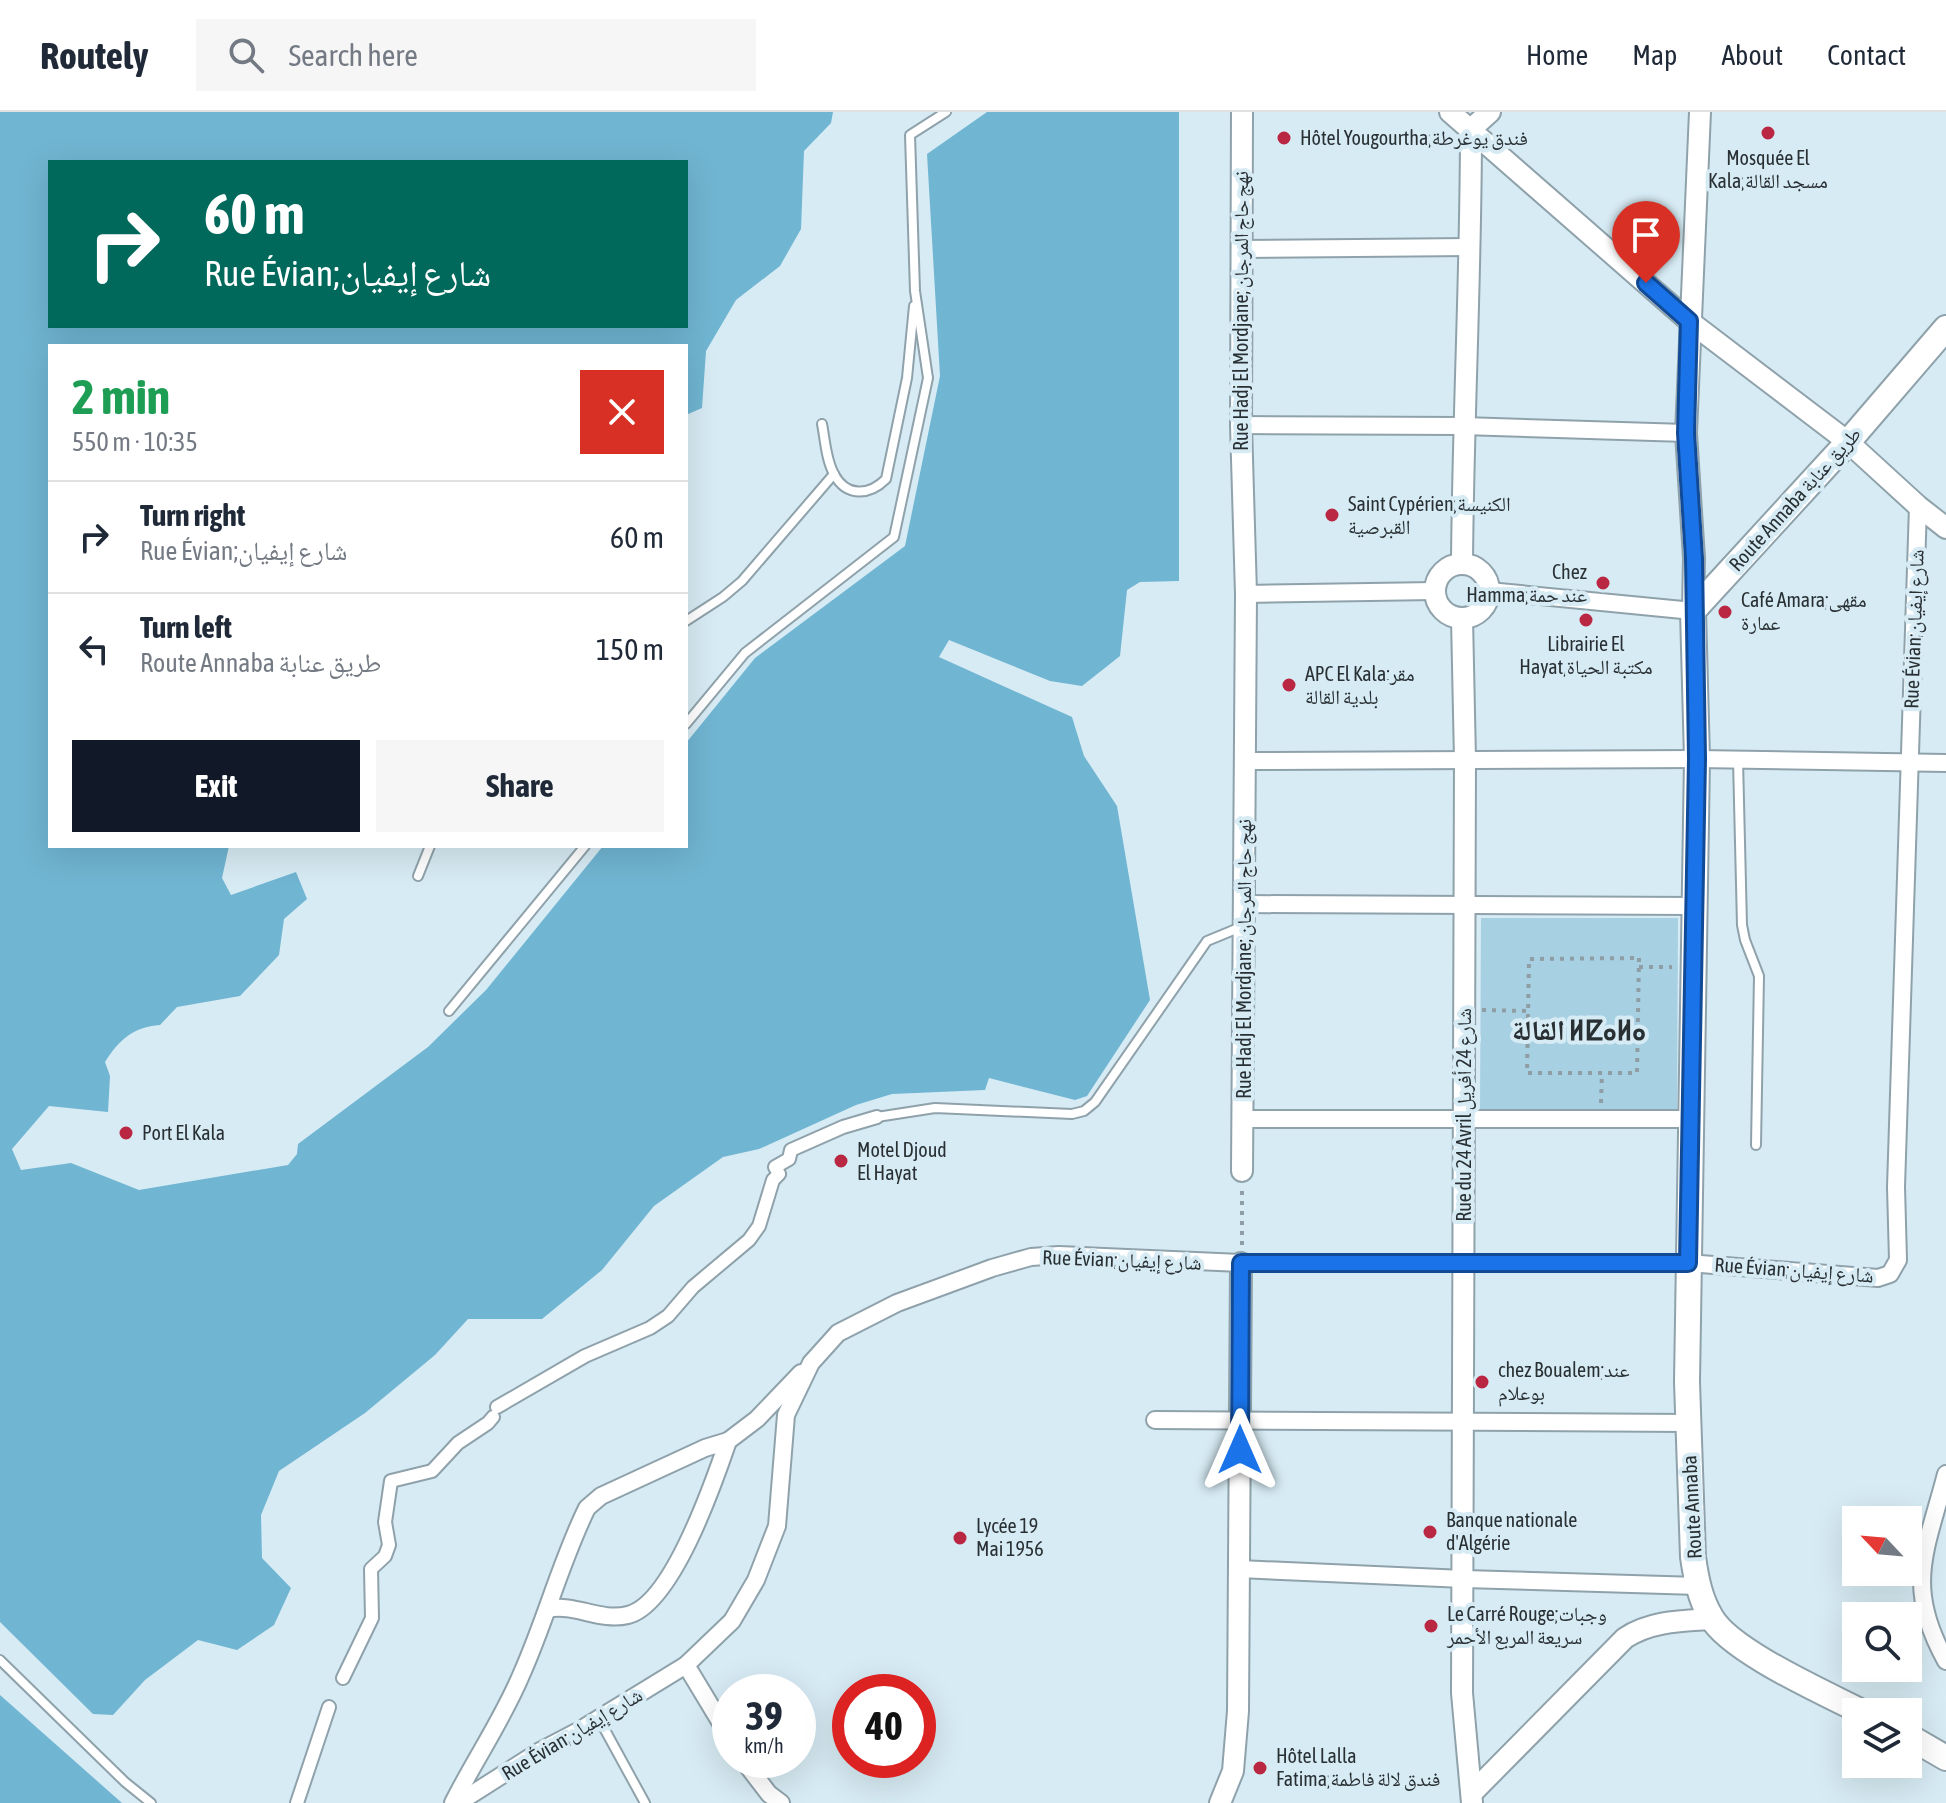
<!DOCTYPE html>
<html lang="en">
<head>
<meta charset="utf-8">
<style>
	:root { --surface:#fff; --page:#f6f6f7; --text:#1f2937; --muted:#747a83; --line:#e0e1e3; --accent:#111827 }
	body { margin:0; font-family:"Asap Condensed","Noto Naskh Arabic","Noto Sans Tifinagh",sans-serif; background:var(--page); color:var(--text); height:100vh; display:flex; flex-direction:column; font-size:30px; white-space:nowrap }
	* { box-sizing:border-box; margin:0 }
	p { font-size:26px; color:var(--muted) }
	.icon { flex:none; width:44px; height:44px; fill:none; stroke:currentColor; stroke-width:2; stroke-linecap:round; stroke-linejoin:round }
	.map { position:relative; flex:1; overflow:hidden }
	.sheet { position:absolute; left:48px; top:232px; width:640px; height:504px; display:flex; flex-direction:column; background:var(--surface); border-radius:0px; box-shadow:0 8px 32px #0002 }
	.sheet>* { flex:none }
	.top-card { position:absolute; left:48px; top:48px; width:640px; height:168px; border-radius:0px; box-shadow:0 8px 32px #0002; background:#00695c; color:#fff; overflow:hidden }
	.needle { width:52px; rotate:296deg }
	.fabs { position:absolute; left:1842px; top:1394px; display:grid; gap:16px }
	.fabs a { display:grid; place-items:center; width:80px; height:80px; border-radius:0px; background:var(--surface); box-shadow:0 8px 32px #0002; font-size:40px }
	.speed { position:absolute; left:712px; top:1562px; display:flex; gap:16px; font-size:40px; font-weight:700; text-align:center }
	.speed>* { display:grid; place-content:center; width:104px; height:104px; border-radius:50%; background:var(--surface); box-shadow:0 8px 32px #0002; line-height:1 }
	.speed small { font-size:20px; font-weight:400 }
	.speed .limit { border:12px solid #d22; background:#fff; color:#111 }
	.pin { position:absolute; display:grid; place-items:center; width:68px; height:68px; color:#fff; margin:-82px -34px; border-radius:50% 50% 50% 0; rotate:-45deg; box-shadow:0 0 8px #0007 }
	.pin .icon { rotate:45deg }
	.me { position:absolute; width:88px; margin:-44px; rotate:0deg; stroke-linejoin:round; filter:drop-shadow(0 0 6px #0008) }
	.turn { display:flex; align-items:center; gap:28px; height:168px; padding:0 24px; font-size:36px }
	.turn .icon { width:104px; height:104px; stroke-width:2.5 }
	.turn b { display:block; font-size:56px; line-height:68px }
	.round { display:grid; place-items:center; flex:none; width:84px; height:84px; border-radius:0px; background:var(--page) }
	.headline { display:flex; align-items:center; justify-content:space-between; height:136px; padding:0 24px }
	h1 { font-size:48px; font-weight:700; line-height:60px; color:#1e9e55 }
	.action { display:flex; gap:16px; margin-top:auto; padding:16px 24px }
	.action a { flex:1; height:92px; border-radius:0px; background:var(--accent); color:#fff; font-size:32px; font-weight:700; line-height:92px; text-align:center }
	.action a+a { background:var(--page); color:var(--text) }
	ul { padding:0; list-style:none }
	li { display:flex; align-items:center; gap:24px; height:112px; padding:0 24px; border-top:2px solid var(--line) }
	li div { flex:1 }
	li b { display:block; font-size:30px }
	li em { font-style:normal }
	header { display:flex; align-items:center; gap:48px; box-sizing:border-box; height:112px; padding:0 40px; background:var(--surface); border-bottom:2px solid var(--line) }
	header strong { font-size:38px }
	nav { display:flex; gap:44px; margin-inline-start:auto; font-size:28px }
	.search { width:560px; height:72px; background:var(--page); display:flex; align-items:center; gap:20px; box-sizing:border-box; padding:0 28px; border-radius:0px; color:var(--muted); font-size:30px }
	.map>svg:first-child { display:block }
	.green { fill:#a7d0e3 }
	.water { fill:#70b5d2; fill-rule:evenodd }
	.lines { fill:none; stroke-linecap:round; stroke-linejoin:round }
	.service-casing { stroke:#8fa2ab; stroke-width:12 }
	.pedestrian-casing { stroke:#8fa2ab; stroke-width:16 }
	.minor-casing { stroke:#8fa2ab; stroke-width:20 }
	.tertiary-casing { stroke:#8fa2ab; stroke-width:24 }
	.secondary-casing { stroke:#8fa2ab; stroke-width:28 }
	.path { stroke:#8f9ea4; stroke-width:4; stroke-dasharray:4 6; stroke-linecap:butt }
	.service { stroke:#fff; stroke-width:8 }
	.pedestrian { stroke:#fff; stroke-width:12 }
	.minor { stroke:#fff; stroke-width:16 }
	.tertiary { stroke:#fff; stroke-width:20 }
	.secondary { stroke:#fff; stroke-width:24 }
	.route-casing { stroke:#114b97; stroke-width:20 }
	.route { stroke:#1a73e8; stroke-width:14 }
	.poi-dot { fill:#b92742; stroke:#d7ebf4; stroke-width:3 }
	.labels { text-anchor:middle; stroke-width:8; stroke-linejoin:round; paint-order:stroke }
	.poi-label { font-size:20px; fill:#293034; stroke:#d7ebf4; text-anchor:start }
	.street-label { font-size:20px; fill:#293034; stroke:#d7ebf4 }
	.district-label { font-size:28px; font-weight:bold; fill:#293034; stroke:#d7ebf4 }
</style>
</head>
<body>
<header>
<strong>Routely</strong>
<div class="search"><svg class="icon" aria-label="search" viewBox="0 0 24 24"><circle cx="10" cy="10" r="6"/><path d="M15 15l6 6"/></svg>Search here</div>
<nav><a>Home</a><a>Map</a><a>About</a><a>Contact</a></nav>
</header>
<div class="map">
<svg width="1946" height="1691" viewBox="0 0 1946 1691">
	<rect width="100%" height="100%" fill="#d7ebf4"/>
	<!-- green -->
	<path class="green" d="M1481,806h197l-1,196h-197z"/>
	<!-- water -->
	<g class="water">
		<path d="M0,0h833l-2,11 -27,28 -3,78 -21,37 -44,34 -30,51 -4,57 -16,7v-69h-636v500h179l-7,32 9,17 65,-23 11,27 -23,20 -5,36 -39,41 -63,11 -17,18c-27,2 -41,15 -55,37l5,14 -2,36 -59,-6 -37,43 9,21 50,-7 68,27 149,-25 9,-11 1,-10 130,-97 58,-57 117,-144h83v-103l69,-85 150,-112 35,-170 -13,-222 60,-42h192v469l-39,1 -13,8 -7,66 -38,30 -32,-5 -101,-41 -10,17 133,60 12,39 33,50 33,194 -63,96 -12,4 -86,-22 -4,12 -93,4 -36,11 -97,44 -36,8 -69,49 -52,64 -60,49h-74l-33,36 -70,58 -86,58 -18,44 1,43 29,30 -17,37 -37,25 -39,-10 -53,40 -32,35 -20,-1 -93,-92zM50,50h636v164h-636z"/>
		<path d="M0,1583l122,108h-122z"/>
	</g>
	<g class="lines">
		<!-- service casing -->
		<g class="service-casing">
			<g id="service">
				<path d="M822,312c3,15 4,36 12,50 12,23 35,22 52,5l21,-101 7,-72"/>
				<path d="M686,509l37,-24 19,-16 92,-107"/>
				<path d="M686,612l59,-71 149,-116 34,-159 -13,-87 -5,-156 36,-23"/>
				<path d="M1738,648l4,165 3,15 14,36 -3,169"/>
				<path d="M418,764l12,-30"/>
				<path d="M449,899l136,-165"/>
				<path d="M877,1005l58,-9 137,6 12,-3 11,-9 112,-161 34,-14"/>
				<path d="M0,1548l125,122 26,21"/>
				<path d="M599,1607l46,84"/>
			</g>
		</g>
		<!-- pedestrian casing -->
		<g class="pedestrian-casing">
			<g id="pedestrian">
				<path d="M497,1295l88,-51 65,-28 18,-12 25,-29 56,-47 10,-14 14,-46 6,-6 -4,-7 14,-8 2,-9 52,-23 34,-10"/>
				<path d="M343,1566l29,-60 -1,-49 14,-13 4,-11 -4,-23 6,-41 41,-10 26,-28 30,-20 5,-6"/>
				<path d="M297,1691l32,-96"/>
			</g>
		</g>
		<!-- minor casing -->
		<g class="minor-casing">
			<g id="minor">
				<path d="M1241,137l230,-2"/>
				<path d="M1241,313l222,1 223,7"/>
				<path d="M1489,479l204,20"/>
				<path d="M1246,482l189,-3"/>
				<path d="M1246,649l451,-2 249,4"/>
				<path d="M1243,792l453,2"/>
				<path d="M1243,1007h448"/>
				<path d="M1155,1308l533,3"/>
				<path d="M1946,1362c-20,77 -42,112 0,187"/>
				<path d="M1239,1457l225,10 234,7"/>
				<path d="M548,1497c27,-6 52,13 80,6 44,-11 86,-133 100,-174"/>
				<path d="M686,1553l44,73"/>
				<path d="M743,1648l26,34 12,9"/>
				<path d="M453,1691c22,-44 50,-84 69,-130 24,-54 39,-112 65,-165l14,-12 104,-48 23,-7 29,-22 44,-46"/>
				<path d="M458,1691l82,-52 40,-21 106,-65 46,-44 24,-41 21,-54 9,-111 25,-52 27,-30 59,-30 95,-35 39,-11 28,-2 182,8h447l190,15 12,-4 8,-14 -2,-73 22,-681"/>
			</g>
		</g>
		<!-- tertiary casing -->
		<g class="tertiary-casing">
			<g id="tertiary">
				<path d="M1242,0l-1,313 5,169 -4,577"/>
				<path d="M1450,0l239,209 159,121 70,64 28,22"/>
				<path d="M1462,452c1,-145 9,-290 9,-435l19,-17"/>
				<circle cx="1462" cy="479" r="27"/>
				<path d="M1693,499l1,-53 -8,-125 14,-321"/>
				<path d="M1462,506l3,142 -3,933 10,110"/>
				<path d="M1472,1681l153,-155c26,-17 56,-17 87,-19"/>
				<path d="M1220,1691l13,-32 5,-60 3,-448"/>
			</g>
		</g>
		<!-- secondary casing -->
		<g class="secondary-casing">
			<g id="secondary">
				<path d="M1862,1600c-37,-19 -132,-61 -151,-95 -11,-18 -15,-39 -18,-60l-6,-175 10,-623 -4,-148 155,-169 98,-114"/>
				<path d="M1908,1624l38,22"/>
			</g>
		</g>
		<!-- path -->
		<g class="path">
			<path d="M1639,846l-2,115h-110l2,-114z"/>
			<path d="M1639,855h33"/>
			<path d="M1482,898l46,1"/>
			<path d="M1601,991l1,-30"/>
			<path d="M1242,1133v-55"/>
		</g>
		<!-- service -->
		<use href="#service" class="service"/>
		<!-- pedestrian -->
		<use href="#pedestrian" class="pedestrian"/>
		<!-- minor -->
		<use href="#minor" class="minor"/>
		<!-- tertiary -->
		<use href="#tertiary" class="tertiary"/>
		<!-- secondary -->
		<use href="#secondary" class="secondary"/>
	</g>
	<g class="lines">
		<!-- route casing -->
		<g class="route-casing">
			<path id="route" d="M1240,1338l1,-187h447l9,-504 -3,-201 -8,-125 3,-112 -43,-38"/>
		</g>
		<!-- route -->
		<use href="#route" class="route"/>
	</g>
	<!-- markers -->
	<g class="poi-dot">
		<circle cx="1768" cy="21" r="8"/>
		<circle cx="1284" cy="26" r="8"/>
		<circle cx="1332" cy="403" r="8"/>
		<circle cx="1603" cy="471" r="8"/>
		<circle cx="1725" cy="500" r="8"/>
		<circle cx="1586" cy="508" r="8"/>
		<circle cx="1289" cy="573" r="8"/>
		<circle cx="126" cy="1021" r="8"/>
		<circle cx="841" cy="1049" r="8"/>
		<circle cx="1482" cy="1270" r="8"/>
		<circle cx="1430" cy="1420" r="8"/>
		<circle cx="960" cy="1426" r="8"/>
		<circle cx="1431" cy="1514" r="8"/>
		<circle cx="1260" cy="1656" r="8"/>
	</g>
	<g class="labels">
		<!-- poi labels -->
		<g class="poi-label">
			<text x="1300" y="33">Hôtel Yougourtha;فندق يوغرطة</text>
			<text x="1768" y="53" text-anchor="middle">Mosquée El<tspan x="1768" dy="23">Kala;مسجد القالة</tspan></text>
			<text x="1348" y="399">Saint Cypérien;الكنيسة<tspan x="1348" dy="23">القبرصية</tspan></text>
			<text x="1587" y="467" text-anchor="end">Chez<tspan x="1587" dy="23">Hamma;عند حمة</tspan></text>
			<text x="1741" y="495">Café Amara;مقهى<tspan x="1741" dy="23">عمارة</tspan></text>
			<text x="1586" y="539" text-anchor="middle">Librairie El<tspan x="1586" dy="23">Hayat;مكتبة الحياة</tspan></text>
			<text x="1305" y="569">APC El Kala;مقر<tspan x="1305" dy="23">بلدية القالة</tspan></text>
			<text x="142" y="1028">Port El Kala</text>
			<text x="857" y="1045">Motel Djoud<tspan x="857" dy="23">El Hayat</tspan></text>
			<text x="1498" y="1265">chez Boualem;عند<tspan x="1498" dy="23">بوعلام</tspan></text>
			<text x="1446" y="1415">Banque nationale<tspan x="1446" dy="23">d'Algérie</tspan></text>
			<text x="976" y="1421">Lycée 19<tspan x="976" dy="23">Mai 1956</tspan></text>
			<text x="1447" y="1509">Le Carré Rouge;وجبات<tspan x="1447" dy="23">سريعة المربع الأحمر</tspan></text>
			<text x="1276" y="1651">Hôtel Lalla<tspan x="1276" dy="23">Fatima;فندق لالة فاطمة</tspan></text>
		</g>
		<!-- street labels -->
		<g class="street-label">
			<text transform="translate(1241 199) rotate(-90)" y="7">Rue Hadj El Mordjane; نهج حاج المرجان</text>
			<text transform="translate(1795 387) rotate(-48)" y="7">Route Annaba طريق عنابة</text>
			<text transform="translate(1914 517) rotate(-88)" y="7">Rue Évian;شارع إيفيان</text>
			<text transform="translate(1244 847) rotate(-90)" y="7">Rue Hadj El Mordjane; نهج حاج المرجان</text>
			<text transform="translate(1464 1003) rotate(-90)" y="7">Rue du 24 Avril شارع 24 أفريل</text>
			<text transform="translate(1122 1148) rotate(2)" y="7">Rue Évian;شارع إيفيان</text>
			<text transform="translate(1794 1158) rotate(4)" y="7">Rue Évian;شارع إيفيان</text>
			<text transform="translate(1692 1395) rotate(-93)" y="7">Route Annaba</text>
			<text transform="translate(572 1622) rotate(-31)" y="7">Rue Évian;شارع إيفيان</text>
		</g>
		<!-- district labels -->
		<g class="district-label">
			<text x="1579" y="928">القالة ⵍⵇⴰⵍⴰ</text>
		</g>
	</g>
</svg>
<div class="fabs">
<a><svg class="needle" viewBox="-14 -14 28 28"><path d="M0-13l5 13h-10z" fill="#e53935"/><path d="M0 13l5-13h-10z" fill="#747a83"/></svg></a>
<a><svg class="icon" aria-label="search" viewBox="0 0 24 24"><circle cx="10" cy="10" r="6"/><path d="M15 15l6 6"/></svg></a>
<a><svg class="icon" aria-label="layers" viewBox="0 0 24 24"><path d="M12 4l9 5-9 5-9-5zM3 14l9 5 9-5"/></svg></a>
</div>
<div class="speed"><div>39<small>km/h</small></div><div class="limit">40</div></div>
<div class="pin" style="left:1646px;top:171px;background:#d93025"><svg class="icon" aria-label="arrive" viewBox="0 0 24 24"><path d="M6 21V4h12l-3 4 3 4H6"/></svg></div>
<svg class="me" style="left:1240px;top:1338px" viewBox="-20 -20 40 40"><path d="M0-17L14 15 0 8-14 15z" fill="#1a73e8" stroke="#fff" stroke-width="4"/></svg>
<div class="top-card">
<div class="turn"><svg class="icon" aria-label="right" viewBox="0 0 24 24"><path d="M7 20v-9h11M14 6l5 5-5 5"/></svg><div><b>60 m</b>Rue Évian;شارع إيفيان</div></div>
</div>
<section class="sheet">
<div class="headline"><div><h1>2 min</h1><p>550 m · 10:35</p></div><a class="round" style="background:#d93025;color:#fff"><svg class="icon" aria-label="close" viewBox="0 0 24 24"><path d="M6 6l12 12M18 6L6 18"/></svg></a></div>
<ul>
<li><svg class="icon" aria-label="right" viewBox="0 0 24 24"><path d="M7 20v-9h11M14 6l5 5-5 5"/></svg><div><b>Turn right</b><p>Rue Évian;شارع إيفيان</p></div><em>60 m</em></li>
<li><svg class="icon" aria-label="left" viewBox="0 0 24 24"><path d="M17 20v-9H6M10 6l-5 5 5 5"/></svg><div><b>Turn left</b><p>Route Annaba طريق عنابة</p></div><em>150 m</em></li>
</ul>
<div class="action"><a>Exit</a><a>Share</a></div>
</section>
</div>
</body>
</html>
